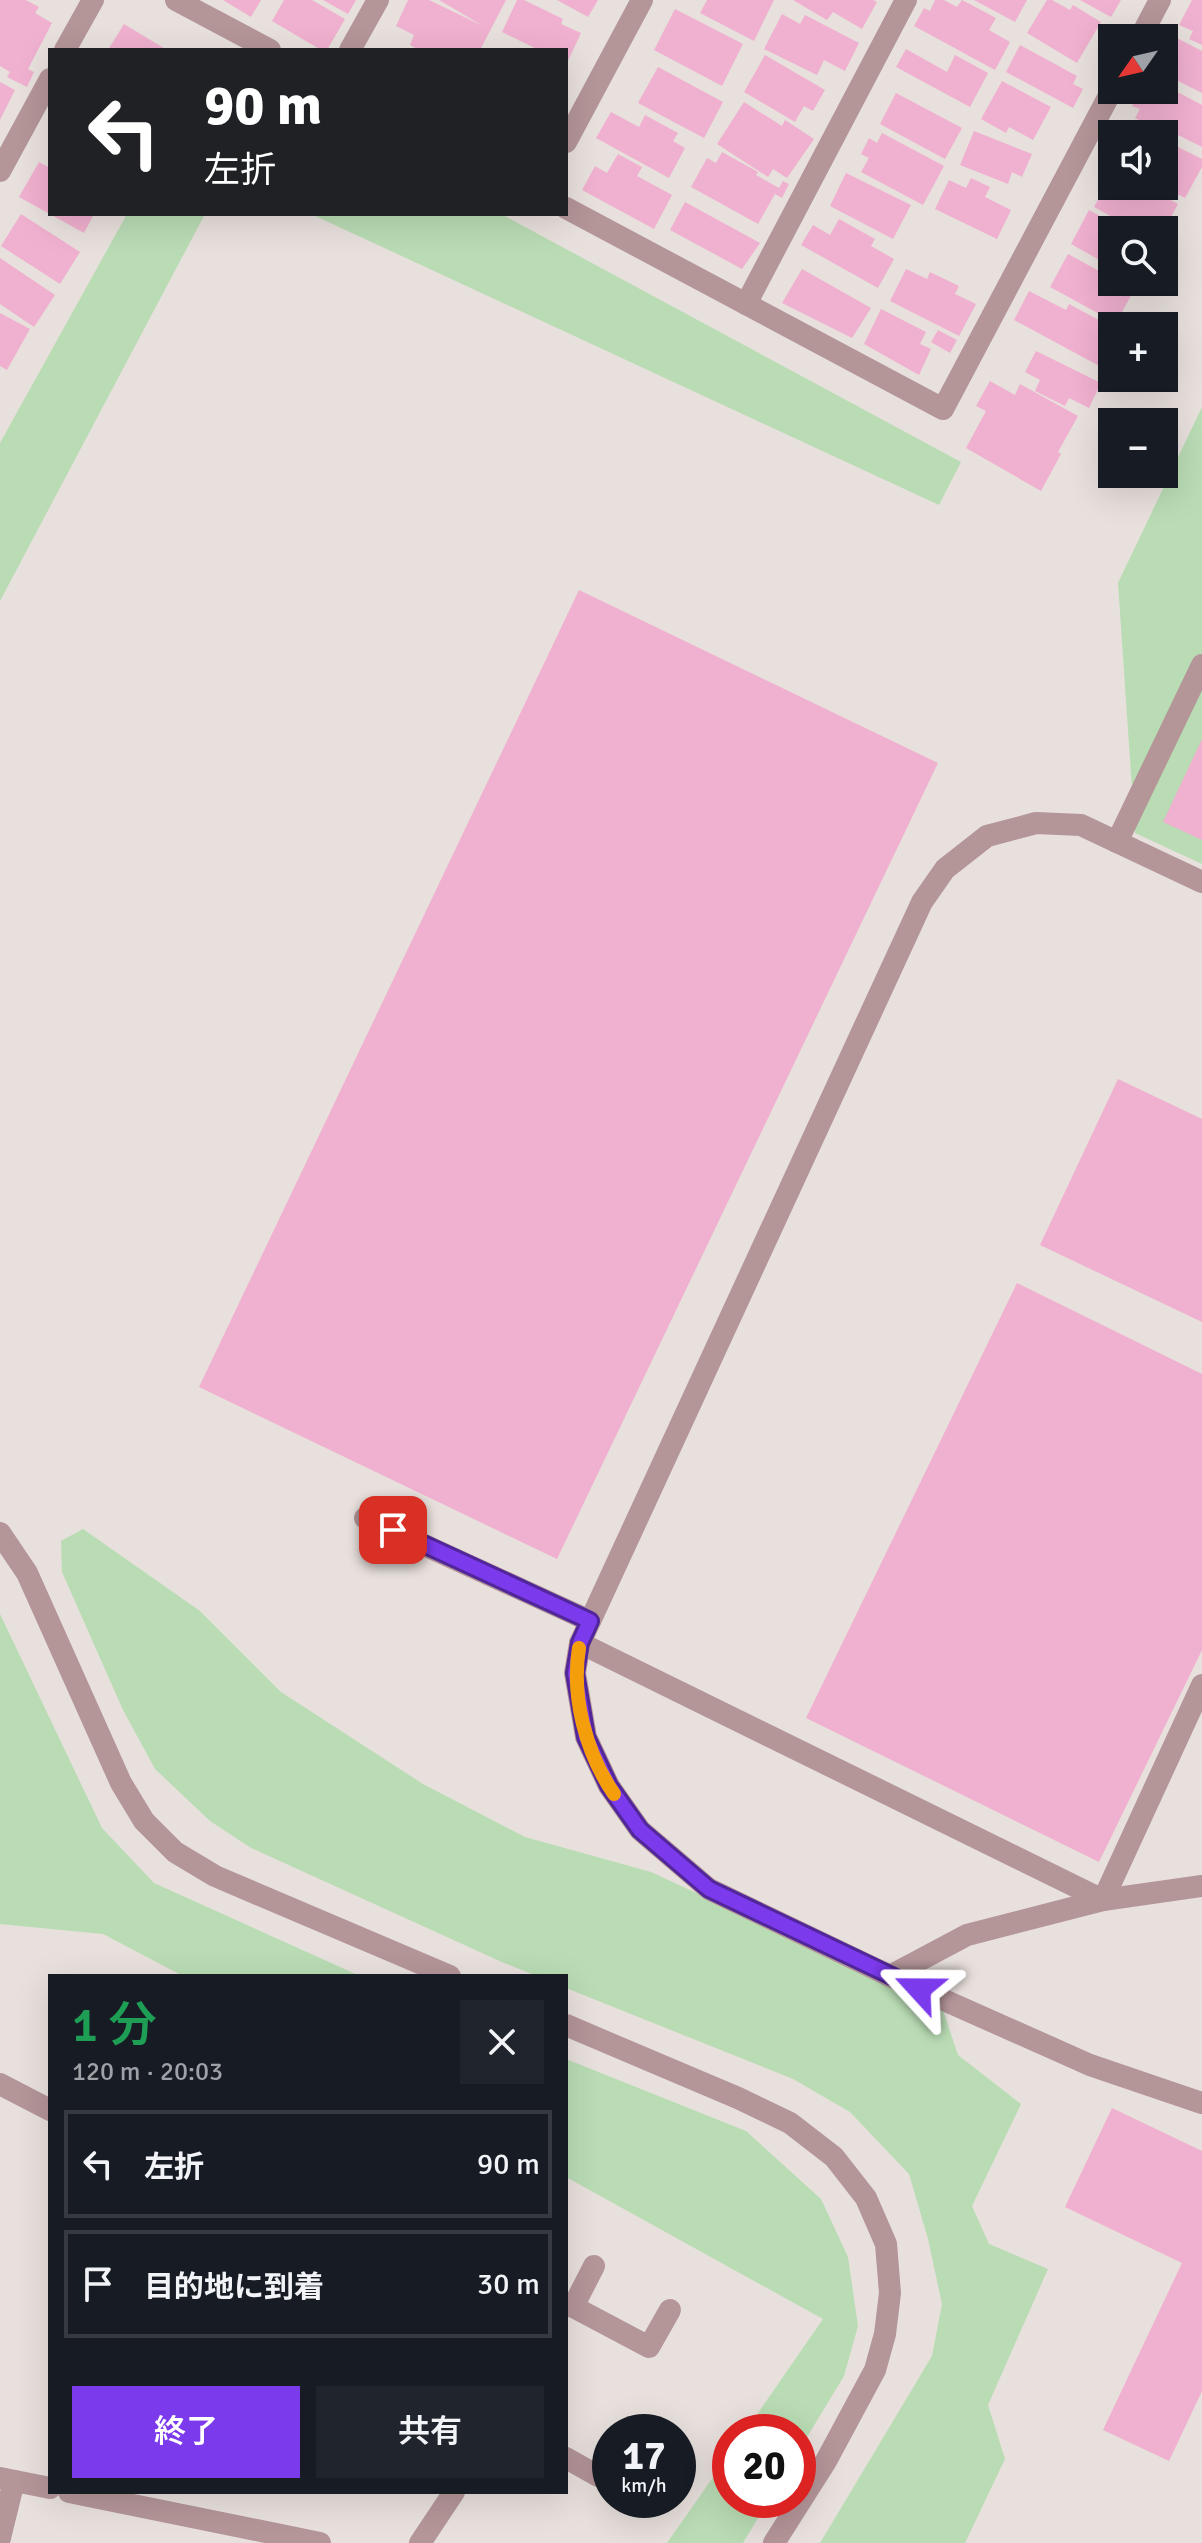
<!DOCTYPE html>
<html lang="ja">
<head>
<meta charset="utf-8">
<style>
	:root { --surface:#171b24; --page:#20242c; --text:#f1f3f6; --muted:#9ea1a6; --line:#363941; --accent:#7c3aed }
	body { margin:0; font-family:Signika,"Noto Sans JP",sans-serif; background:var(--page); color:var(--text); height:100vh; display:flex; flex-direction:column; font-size:30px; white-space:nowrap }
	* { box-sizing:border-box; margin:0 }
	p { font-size:26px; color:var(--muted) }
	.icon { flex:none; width:44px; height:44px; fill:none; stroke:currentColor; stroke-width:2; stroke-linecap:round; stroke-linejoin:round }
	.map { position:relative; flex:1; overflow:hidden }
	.drawer { position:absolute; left:48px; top:1974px; width:520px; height:520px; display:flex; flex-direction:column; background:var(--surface); border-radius:0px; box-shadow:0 8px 32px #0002 }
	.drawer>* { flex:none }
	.hud { position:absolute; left:48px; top:48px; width:520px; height:168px; border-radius:0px; box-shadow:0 8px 32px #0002; background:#202124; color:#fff; overflow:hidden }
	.needle { width:52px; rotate:236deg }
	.tools { position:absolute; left:1098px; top:24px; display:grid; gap:16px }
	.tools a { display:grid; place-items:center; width:80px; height:80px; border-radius:0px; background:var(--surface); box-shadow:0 8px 32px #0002; font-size:40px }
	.speed { position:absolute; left:592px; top:2414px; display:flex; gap:16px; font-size:40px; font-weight:700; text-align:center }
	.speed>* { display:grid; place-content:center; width:104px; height:104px; border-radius:50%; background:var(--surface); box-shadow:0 8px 32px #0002; line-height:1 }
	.speed small { font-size:20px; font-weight:400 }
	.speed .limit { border:12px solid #d22; background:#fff; color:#111 }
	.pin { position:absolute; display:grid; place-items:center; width:68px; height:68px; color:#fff; margin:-34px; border-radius:16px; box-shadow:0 4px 12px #0006 }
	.me { position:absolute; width:88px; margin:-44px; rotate:294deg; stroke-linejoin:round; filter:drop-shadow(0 0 6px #0008) }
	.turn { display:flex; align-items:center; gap:28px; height:168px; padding:0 24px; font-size:36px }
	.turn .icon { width:104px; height:104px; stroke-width:2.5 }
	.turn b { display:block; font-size:56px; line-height:68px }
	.round { display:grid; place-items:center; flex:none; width:84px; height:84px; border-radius:0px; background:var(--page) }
	.head { display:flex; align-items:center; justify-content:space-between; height:136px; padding:0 24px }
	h1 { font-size:48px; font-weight:600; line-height:60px; color:#1e9e55 }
	.button { display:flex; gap:16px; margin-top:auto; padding:16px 24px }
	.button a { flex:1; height:92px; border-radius:0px; background:var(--accent); color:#fff; font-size:32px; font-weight:600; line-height:92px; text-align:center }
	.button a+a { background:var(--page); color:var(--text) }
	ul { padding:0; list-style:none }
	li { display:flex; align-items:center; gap:24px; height:108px; margin:0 16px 12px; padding:0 8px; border:4px solid var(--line); border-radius:0px }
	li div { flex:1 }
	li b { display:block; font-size:30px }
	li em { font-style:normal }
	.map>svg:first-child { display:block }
	.green { fill:#b9dcb4 }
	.building { fill:#f0b0cf }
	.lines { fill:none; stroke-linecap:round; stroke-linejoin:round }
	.service { stroke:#b49598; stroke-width:22 }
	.minor { stroke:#b49598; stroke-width:22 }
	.tertiary { stroke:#b49598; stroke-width:22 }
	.route-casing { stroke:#51269a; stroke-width:20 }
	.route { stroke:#7c3aed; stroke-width:14 }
	.slow { stroke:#f59e0b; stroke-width:14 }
</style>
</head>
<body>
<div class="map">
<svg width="1202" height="2543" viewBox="0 0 1202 2543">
	<rect width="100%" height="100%" fill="#e8e0dc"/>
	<!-- green -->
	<g class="green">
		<path d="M127,214h78l-205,387v-158z"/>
		<path d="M311,214h190l460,248 -22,43z"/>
		<path d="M1202,407v457l-67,-31 -17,-250z"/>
		<path d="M83,1529l117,82 81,81 142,92 102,53 126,35 291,135 16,48 63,49 -49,102 17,38 59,25 -60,136 17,54 -40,84h-145l112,-187 10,-52 -14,-65 -19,-65 -59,-62 -57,-33 -227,-91v-12h-29l-33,-13 -253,-115 -41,-27 -55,-52 -32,-59 -61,-138 -1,-31z"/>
		<path d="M0,1614l102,214 52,55 206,93h-177l-80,-42 -103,-10z"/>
		<path d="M566,2059l180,72 75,68 27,58 10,69 -14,50 -46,76v-20h-53l78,-113 -257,-142z"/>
		<path d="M730,2453v47h39l-26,43h-76z"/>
	</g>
	<!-- building -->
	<g class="building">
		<path d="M0,0h26l13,7 -4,6 17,10 -24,46 6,3 -7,15 -20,-10 3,-5 -10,-6z"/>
		<path d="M223,0h38l-10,17z"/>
		<path d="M284,0h28l33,19 -18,31h-6l-49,-29z"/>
		<path d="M323,0h33l-8,14z"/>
		<path d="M408,0h21l54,26 -44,-26h67l-26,50h-61l-9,-5 4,-10 -18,-9z"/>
		<path d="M517,0h7l39,19 -2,5 20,9 -15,32v-15h-27l-37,-18z"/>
		<path d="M557,0h41l-10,17z"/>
		<path d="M707,0h67l-20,41 -54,-28z"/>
		<path d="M793,0h80l4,2 -15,27 -29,-17 -6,8z"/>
		<path d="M935,0h9l13,7 5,-7 34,18 -7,12 21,12 -15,28 -81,-44 10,-18 6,3z"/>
		<path d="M974,0h53l-12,22z"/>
		<path d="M1047,0h5l18,10 3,-5 28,17 -24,41 -50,-30z"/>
		<path d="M1080,0h41l-10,17z"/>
		<path d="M1192,0h10v45l-13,-6 4,-8 -14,-6z"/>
		<path d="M675,9l68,35 -21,42 -68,-36z"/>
		<path d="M782,14l18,10 5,-9 54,28 -14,28 -21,-11 -7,15 -53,-26z"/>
		<path d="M124,24l43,26h-59z"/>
		<path d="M1171,35l31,16v42l-38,-19v-24z"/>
		<path d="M1020,45l57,31 -4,8 10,5 -10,19 -67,-36z"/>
		<path d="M906,49l41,23 8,-17 33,18 -18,34 -74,-40z"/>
		<path d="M765,55l60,35 -12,21 -9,-5 -9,16 -51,-30z"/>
		<path d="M658,67l65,35 -19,36 -66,-35z"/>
		<path d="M1002,81l49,26 -18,33 -24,-13 -3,6 -25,-14z"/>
		<path d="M0,82l15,8 -15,30z"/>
		<path d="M1164,85l38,20v42l-24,-12 -2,4 -41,-21 5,-9 -8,-3 8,-16h24z"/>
		<path d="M896,93l66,35 -17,31 -65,-35z"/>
		<path d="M744,102l38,24 3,-6 29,19 -27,39 -14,-9 -5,8 -51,-33z"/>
		<path d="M611,112l28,15 6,-12 33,18 -5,8 12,7 -16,30 -73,-40z"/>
		<path d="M974,131l58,23 -10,23 -10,-5 -4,12 -48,-19z"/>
		<path d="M882,133l62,33 -21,39 -62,-33 8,-14 -8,-4 8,-16 8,5z"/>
		<path d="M1164,140l38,19v8l-17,31 -21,-11z"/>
		<path d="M722,152l36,20 -2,3 23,13 4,-7 6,3 -7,14 -7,-4 -17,30 -67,-37 16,-29 9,5z"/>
		<path d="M618,154l24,13 -5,9 35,19 -18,34 -72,-39 13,-24 12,7z"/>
		<path d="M39,162l11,6v46h44l-10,19 -65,-36z"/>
		<path d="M846,173l65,32 -18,34 -63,-33z"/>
		<path d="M1112,174v12h33l33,18 -14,26h-28l-42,-23z"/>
		<path d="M971,178l19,9 -5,10 26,13 -14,29 -62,-30 14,-29 17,8z"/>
		<path d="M685,202l75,41 -18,26 -72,-39z"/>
		<path d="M1089,210l36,20h-13v37l-41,-23z"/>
		<path d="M21,214l59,38 -20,32 -59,-38z"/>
		<path d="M839,219l36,20 -4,7 23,13 -16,29 -77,-43 12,-20 17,10z"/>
		<path d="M1068,254l44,24v4h6l16,8 -18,33 -66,-36z"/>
		<path d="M0,258l55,37 -21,32 -34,-23z"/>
		<path d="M802,269l69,39 -19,30 -70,-35z"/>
		<path d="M906,269l21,10 3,-7 29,14 -4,8 21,10 -17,32 -69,-35z"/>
		<path d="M1029,291l37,19 3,-6 43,23v24l-9,17 -89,-48z"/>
		<path d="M881,309l45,23 -6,12 11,5 -12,26 -55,-31z"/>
		<path d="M0,313l30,16 -23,41 -7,-4z"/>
		<path d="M938,330l19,10 -7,13 -19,-11z"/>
		<path d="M1036,351l65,32 -12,25 -20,-10 -4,8 -30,-15 5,-11 -15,-8z"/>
		<path d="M990,381l25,14 5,-11 58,32 -20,36 3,2 -20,37 -75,-43 20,-37 -10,-5z"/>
		<path d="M579,590l359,173 -381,796 -358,-172z"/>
		<path d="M1202,739v101l-39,-18z"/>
		<path d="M1118,1079l84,40v203l-162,-77z"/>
		<path d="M1017,1283l185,91v276l-103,212 -293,-144z"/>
		<path d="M1112,2108l90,43v240l-33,70 -66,-31 79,-167 -117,-56z"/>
	</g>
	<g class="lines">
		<!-- service -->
		<g class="service">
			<path d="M1117,842l85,-177"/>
			<path d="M1202,882l-121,-57 -45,-2 -49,13 -42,33 -23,33 -342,741 -5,30 11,64 23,49 31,44 69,59 181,87 200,89 112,38"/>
			<path d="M365,1518l225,103"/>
			<path d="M580,1643l523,257 99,-215"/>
			<path d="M890,1976l77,-41 136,-35 99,-14"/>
			<path d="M566,2303l83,44 21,-37"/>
			<path d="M573,2307l21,-41"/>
			<path d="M566,2458l32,18"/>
		</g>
		<!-- minor -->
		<g class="minor">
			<path d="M176,0l94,50"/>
			<path d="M1140,38l20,-38"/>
			<path d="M65,50l28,-50"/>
			<path d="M350,50l28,-50"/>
			<path d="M566,142l76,-142"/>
			<path d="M0,171l50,-92"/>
			<path d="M566,208l377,201 169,-319"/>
			<path d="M746,304l160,-304"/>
			<path d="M0,2084l50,26"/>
			<path d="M0,2478l50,10"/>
			<path d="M69,2492l251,51"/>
			<path d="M0,2538l14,-57"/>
			<path d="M420,2543l34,-51"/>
		</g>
		<!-- tertiary -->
		<g class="tertiary">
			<path d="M0,1533l27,40 94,210 23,38 31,31 40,24 235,100"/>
			<path d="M566,2025l172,73 52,25 44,34 32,41 20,46 4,49 -5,41 -10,36 -49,91 -52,82"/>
		</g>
	</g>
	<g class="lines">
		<!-- route casing -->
		<g class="route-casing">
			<path id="route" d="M393,1530l197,91 -10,22 -5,30 11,64 23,49 31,44 69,59 210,100"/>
		</g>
		<!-- route -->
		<use href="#route" class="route"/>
		<!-- slow -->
		<path class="slow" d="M579,1648c-8,49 7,105 35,146"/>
	</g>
</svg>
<div class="tools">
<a><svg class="needle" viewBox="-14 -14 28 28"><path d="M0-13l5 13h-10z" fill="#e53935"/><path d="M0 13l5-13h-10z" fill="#9ea1a6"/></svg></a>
<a><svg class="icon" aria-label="sound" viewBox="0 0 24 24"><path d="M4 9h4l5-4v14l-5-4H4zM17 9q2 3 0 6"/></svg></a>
<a><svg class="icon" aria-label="search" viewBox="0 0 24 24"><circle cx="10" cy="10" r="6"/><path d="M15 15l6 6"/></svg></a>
<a>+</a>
<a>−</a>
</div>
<div class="speed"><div>17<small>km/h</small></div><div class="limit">20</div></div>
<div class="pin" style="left:393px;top:1530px;background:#d93025"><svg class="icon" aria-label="arrive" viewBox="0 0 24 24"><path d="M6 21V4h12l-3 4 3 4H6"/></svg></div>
<svg class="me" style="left:919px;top:1989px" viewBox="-20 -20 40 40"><path d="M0-17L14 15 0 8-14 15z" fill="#7c3aed" stroke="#fff" stroke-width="4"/></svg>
<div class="hud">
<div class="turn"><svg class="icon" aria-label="left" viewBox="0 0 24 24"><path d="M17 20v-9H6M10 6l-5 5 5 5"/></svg><div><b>90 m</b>左折</div></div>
</div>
<section class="drawer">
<div class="head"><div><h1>1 分</h1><p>120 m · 20:03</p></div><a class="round"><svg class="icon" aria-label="close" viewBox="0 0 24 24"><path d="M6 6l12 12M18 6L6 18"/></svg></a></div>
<ul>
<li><svg class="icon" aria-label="left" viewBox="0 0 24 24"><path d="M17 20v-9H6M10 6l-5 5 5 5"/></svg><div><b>左折</b></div><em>90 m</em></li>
<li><svg class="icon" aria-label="arrive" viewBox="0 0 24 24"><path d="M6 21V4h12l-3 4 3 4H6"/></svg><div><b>目的地に到着</b></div><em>30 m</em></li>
</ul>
<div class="button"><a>終了</a><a>共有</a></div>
</section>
</div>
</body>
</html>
